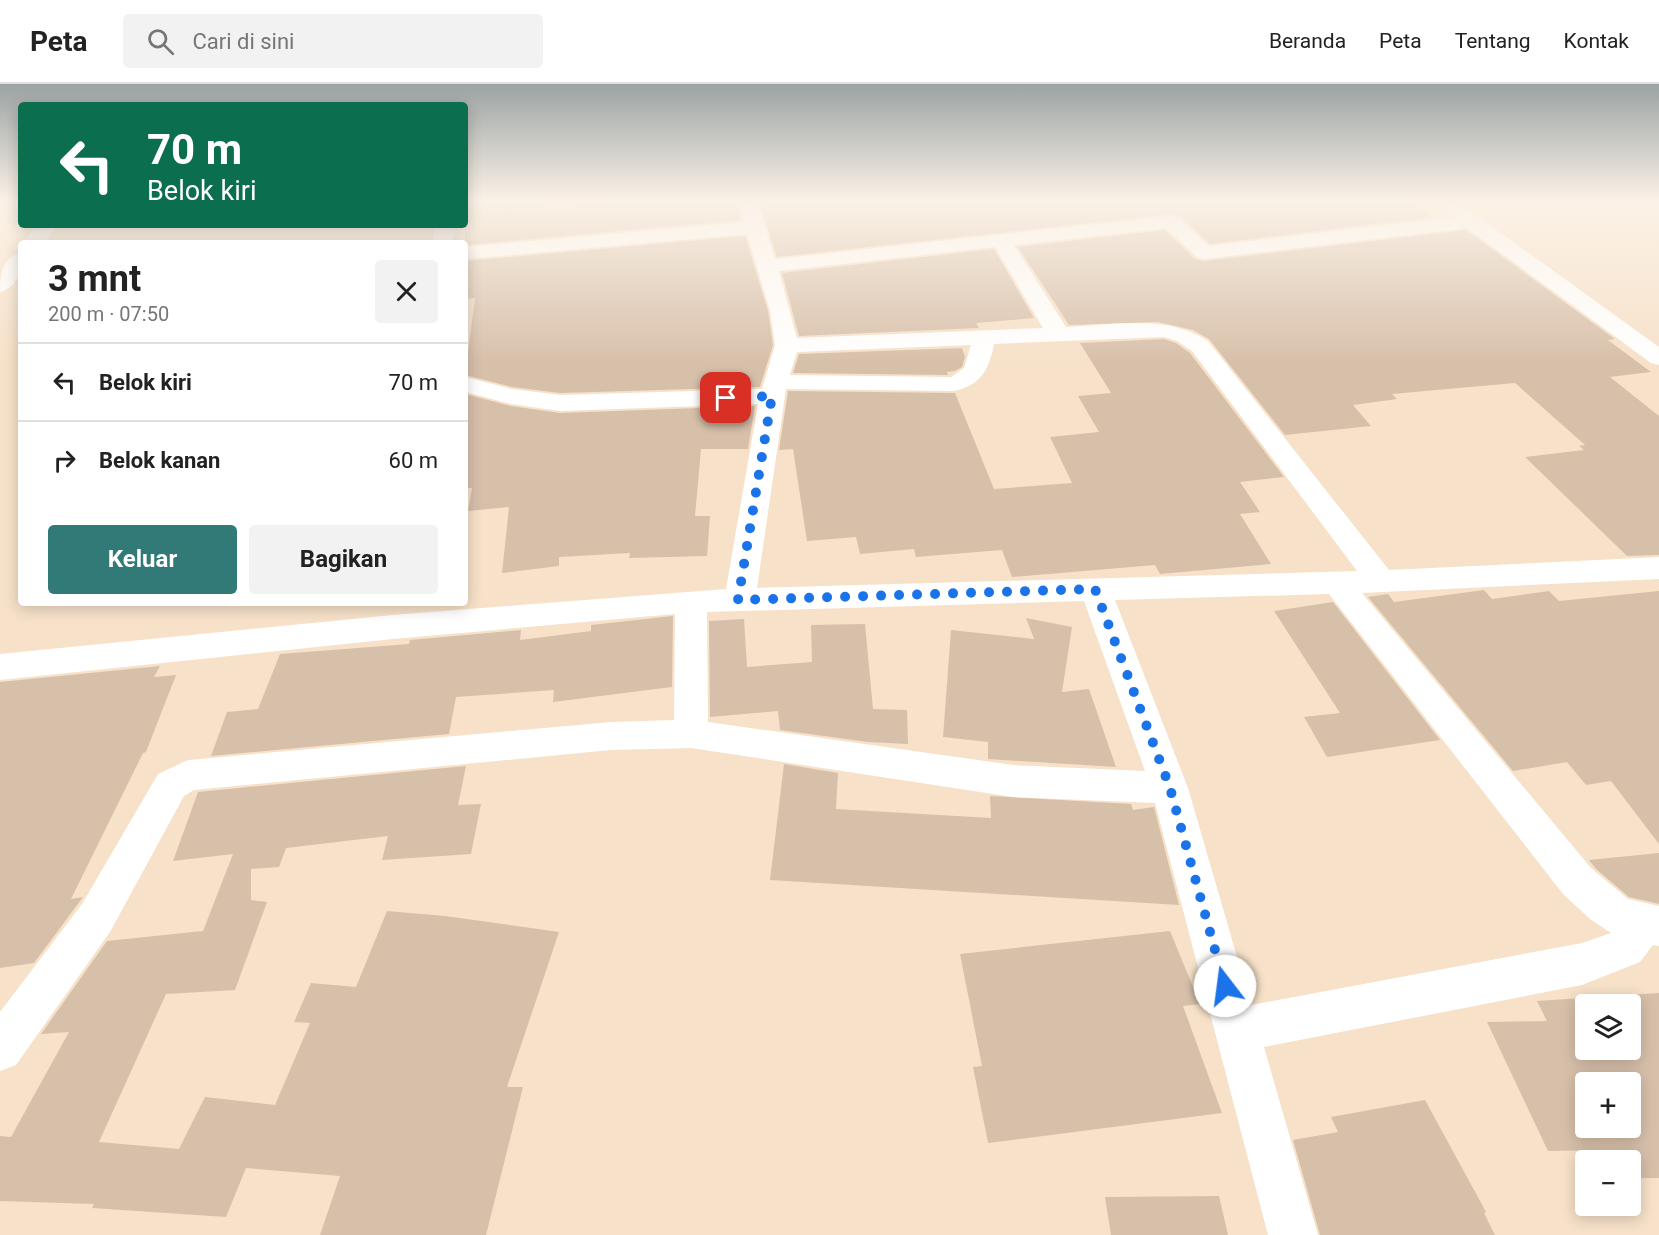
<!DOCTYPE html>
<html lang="id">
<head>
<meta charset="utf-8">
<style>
	:root { --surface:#fff; --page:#f2f2f2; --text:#222; --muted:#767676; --line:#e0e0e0; --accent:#317a78 }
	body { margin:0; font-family:Roboto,sans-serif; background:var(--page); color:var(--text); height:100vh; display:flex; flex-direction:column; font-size:22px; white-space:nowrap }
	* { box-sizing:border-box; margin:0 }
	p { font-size:20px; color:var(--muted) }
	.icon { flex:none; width:33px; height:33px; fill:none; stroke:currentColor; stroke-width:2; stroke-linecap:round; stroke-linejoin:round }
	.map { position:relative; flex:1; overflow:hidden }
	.panel { position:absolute; left:18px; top:156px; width:450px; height:366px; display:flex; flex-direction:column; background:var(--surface); border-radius:6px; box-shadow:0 3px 15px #0003 }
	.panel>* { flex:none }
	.hud { position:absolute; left:18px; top:18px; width:450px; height:126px; border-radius:6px; box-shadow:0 3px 15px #0003; background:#0b6e4f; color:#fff; overflow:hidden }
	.buttons { position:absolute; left:1575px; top:910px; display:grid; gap:12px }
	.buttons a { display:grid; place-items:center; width:66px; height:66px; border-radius:6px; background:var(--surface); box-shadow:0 3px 15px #0003; font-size:30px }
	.pin { position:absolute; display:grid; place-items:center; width:51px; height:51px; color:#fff; margin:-26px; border-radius:12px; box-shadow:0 3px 9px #0006 }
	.me { position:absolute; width:66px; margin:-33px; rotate:345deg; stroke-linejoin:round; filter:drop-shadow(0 0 4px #0008) }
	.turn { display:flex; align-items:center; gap:21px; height:126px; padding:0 30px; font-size:27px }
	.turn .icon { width:78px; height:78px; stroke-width:2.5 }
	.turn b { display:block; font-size:42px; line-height:51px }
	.round { display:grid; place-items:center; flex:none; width:63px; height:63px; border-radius:6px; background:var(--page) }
	.head { display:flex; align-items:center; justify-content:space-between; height:102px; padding:0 30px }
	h1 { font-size:36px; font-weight:700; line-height:45px }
	.action { display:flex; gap:12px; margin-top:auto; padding:12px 30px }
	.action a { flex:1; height:69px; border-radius:6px; background:var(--accent); color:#fff; font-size:24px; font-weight:700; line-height:69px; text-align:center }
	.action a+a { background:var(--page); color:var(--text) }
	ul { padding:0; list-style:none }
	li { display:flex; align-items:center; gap:18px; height:78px; padding:0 30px; border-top:2px solid var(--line) }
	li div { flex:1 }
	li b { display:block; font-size:22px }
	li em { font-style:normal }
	header { display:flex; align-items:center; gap:36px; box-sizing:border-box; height:84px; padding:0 30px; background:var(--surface); border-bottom:2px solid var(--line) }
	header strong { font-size:28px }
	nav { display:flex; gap:33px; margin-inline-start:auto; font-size:21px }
	.search { width:420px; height:54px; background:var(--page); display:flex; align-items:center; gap:15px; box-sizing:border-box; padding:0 21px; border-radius:6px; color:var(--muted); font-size:22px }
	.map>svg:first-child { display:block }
	.building { fill:#d7c0aa; fill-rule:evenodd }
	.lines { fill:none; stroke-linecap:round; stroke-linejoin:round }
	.minor { fill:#fff; fill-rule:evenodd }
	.route { stroke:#1a73e8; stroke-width:10; stroke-dasharray:0 18 }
</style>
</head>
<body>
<header>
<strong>Peta</strong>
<div class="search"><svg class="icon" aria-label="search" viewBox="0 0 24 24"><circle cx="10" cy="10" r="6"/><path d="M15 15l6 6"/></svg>Cari di sini</div>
<nav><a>Beranda</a><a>Peta</a><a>Tentang</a><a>Kontak</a></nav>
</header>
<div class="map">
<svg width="1659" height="1151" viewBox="0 0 1659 1151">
	<rect width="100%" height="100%" fill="#f7e1c9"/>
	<!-- building -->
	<g class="building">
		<path d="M465,117h79l-1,8 82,-8h111l5,19 -276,25z"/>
		<path d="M759,117h652l20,16 -221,27 -30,-28 -9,-2 -394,43z"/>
		<path d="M1165,146l30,29 9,2 262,-31 149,109 -7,1 43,32 -41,5 49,39v139l-32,1 -102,-99 59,-7 -5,-4 6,-1 -70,-62 -123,11 5,5 -44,6 18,21 -86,9 -76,-96 -16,-9 -35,-8 -89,3 -51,-78z"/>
		<path d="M745,152l23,75 5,34 -13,42 -200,6 -48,-6 -47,-12 10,-77 -10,1v-38z"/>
		<path d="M994,165l40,69 -58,5 3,5 -180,8 -17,-63z"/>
		<path d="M1164,255l12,4 14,10 94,124 -44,5 20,30 -20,2 31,50 -111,10 -5,-9 -143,12 -10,-27 -86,7 -2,-8 -54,5 -4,-17 -49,4 -14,-92 -14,1 9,-59 167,2 39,96 78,-6 -22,-46 49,-5 -21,-36 33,-3 -31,-50z"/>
		<path d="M962,264l3,9 -3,10 -7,4 -8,1 1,3 -155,-2 6,-19z"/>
		<path d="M465,310l46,12 49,7 195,-7 -7,43h-47l-6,67h15l-3,40 -78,2 1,-5 -71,4v9l-57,7 7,-66 -41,4 4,-23h-7z"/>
		<path d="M1484,506l8,9 57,-8 10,10 100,-10v253l-48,-63 -25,4 -19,-23 -54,9 -145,-174 20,-3 6,8z"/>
		<path d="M1333,518l107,138 -113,17 -23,-40 36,-4 -66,-102z"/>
		<path d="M673,532l-1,71 -119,15 1,-12 -98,7 -7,37 -238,22 16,-44 31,-3 22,-55 129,-10 1,-4 111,-10 -1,10 71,-9v-6z"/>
		<path d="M1026,534l46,9 -10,65 27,-3 27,78 -128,-8v-17l-45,-5 8,-107 83,9z"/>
		<path d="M744,535l3,48 65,-5 -1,-37 54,-1 8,85 34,1 1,34 -40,-2 -88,-12 -2,-19 -68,6 -1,-96z"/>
		<path d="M160,582l-6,11 22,-2 -30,77 -3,1 -72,146 12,-2 -49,66 -34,5v-286z"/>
		<path d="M784,680l54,9 -2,36 155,9 -1,-22 141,8 2,6 21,-3 25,98 -409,-25z"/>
		<path d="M466,682l-8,39 23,-1 -10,50 -89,6 6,-24 -102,12 -7,19 -28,2v31l16,2 -32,88 -69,4 -67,148 80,7 26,-52 70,8 35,-82 -16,-1 17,-39 45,4 31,-76 58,5 114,16 -52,155h16l-37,148h-166l20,-59 -94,-8 -20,49 -134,-9 2,-4 -94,-3v-65l11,1 58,-105 -28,2 66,-93 96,-10 30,-77 -60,7 25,-69z"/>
		<path d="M1659,769v51l-30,-7 -33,-28 -7,-9z"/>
		<path d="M1170,847l30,73 -17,2 39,107 -234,30 -15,-76 9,-1 -22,-112z"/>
		<path d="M1659,909v185h-29v-17h-15l-5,-11 -62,1 -61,-129 60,-1 -10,-20zM1586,921h44v45h-44zM1586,999h44v45h-44z"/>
		<path d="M1425,1016l61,112 -2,1 11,22h-175l-27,-95 45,-8 -7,-15z"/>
		<path d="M1219,1112l9,39h-117l-6,-38z"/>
	</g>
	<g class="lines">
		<!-- minor -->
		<g class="minor">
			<path d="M738,117h19l18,58 396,-43 7,2 31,28 244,-29 -9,-8 10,-6 25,14 180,130v18l-8,-2 -184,-135 -263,31 -7,-2 -31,-29 -152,17 52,82c47,-2 101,-13 142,14l181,229 270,-13v22l-297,14 229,275 37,31 31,7v40l-6,-1 -13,17 -58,23 -318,62 54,188h-50l-113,-432 -142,-6 -322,-49 -80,2 -417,40 -10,6 -74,136 -94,133 -16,6v-59l82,-108 76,-130 30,-14 423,-38 63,-2 1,-106 -282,25 -393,41v-26l393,-39 333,-26 32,-185 -198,7 -49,-7 -46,-12v-15l47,12 48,6 202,-6 13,-44 -5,-34 -23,-77 -282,25v-12l279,-25zM995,163l48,81 -246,10 -18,-67zM1164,253l13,4 15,10 165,220 -600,17 29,-199 168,2c27,-6 35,-21 40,-47zM971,261l-7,23 -13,9 -161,-2 7,-23zM1329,510l234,300 27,25 21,14 -29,10 -331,62 -63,-217 -73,-188zM1084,517l61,170 -132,-6 -305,-43 -1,-110z"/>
			<path d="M37,141h21l-14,18h-21z"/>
			<path d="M436,141h20l-4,18h-20z"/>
			<path d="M21,169c0,16 -2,34 -21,39 0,-17 2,-35 21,-39z"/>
		</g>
	</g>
	<!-- sky -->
	<linearGradient id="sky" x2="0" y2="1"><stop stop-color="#9ca3a3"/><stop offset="0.42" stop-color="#fbf2e7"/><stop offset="1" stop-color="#fbf2e7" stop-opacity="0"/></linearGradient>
	<rect width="1659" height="279" fill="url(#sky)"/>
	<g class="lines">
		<!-- route -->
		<path class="route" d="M726,314l46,-2 -34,204 357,-11 75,199 55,198"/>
	</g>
</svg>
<div class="buttons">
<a><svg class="icon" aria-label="layers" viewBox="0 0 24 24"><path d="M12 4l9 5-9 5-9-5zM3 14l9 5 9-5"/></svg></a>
<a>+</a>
<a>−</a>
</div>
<div class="pin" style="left:726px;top:314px;background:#d93025"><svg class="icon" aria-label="arrive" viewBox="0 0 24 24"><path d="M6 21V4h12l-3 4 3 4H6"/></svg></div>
<svg class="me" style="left:1225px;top:902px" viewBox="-20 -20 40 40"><circle r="19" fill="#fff"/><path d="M0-13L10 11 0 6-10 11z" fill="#1a73e8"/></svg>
<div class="hud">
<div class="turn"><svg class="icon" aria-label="left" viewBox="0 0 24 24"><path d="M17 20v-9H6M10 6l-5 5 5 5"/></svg><div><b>70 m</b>Belok kiri</div></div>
</div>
<section class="panel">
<div class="head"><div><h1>3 mnt</h1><p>200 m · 07:50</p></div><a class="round"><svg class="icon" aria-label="close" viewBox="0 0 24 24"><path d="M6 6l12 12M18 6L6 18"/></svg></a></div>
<ul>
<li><svg class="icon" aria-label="left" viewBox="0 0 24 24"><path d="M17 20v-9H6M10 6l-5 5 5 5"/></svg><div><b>Belok kiri</b></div><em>70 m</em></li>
<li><svg class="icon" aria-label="right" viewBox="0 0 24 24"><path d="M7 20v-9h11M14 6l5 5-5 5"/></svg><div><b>Belok kanan</b></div><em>60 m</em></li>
</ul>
<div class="action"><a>Keluar</a><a>Bagikan</a></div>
</section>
</div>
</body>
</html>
